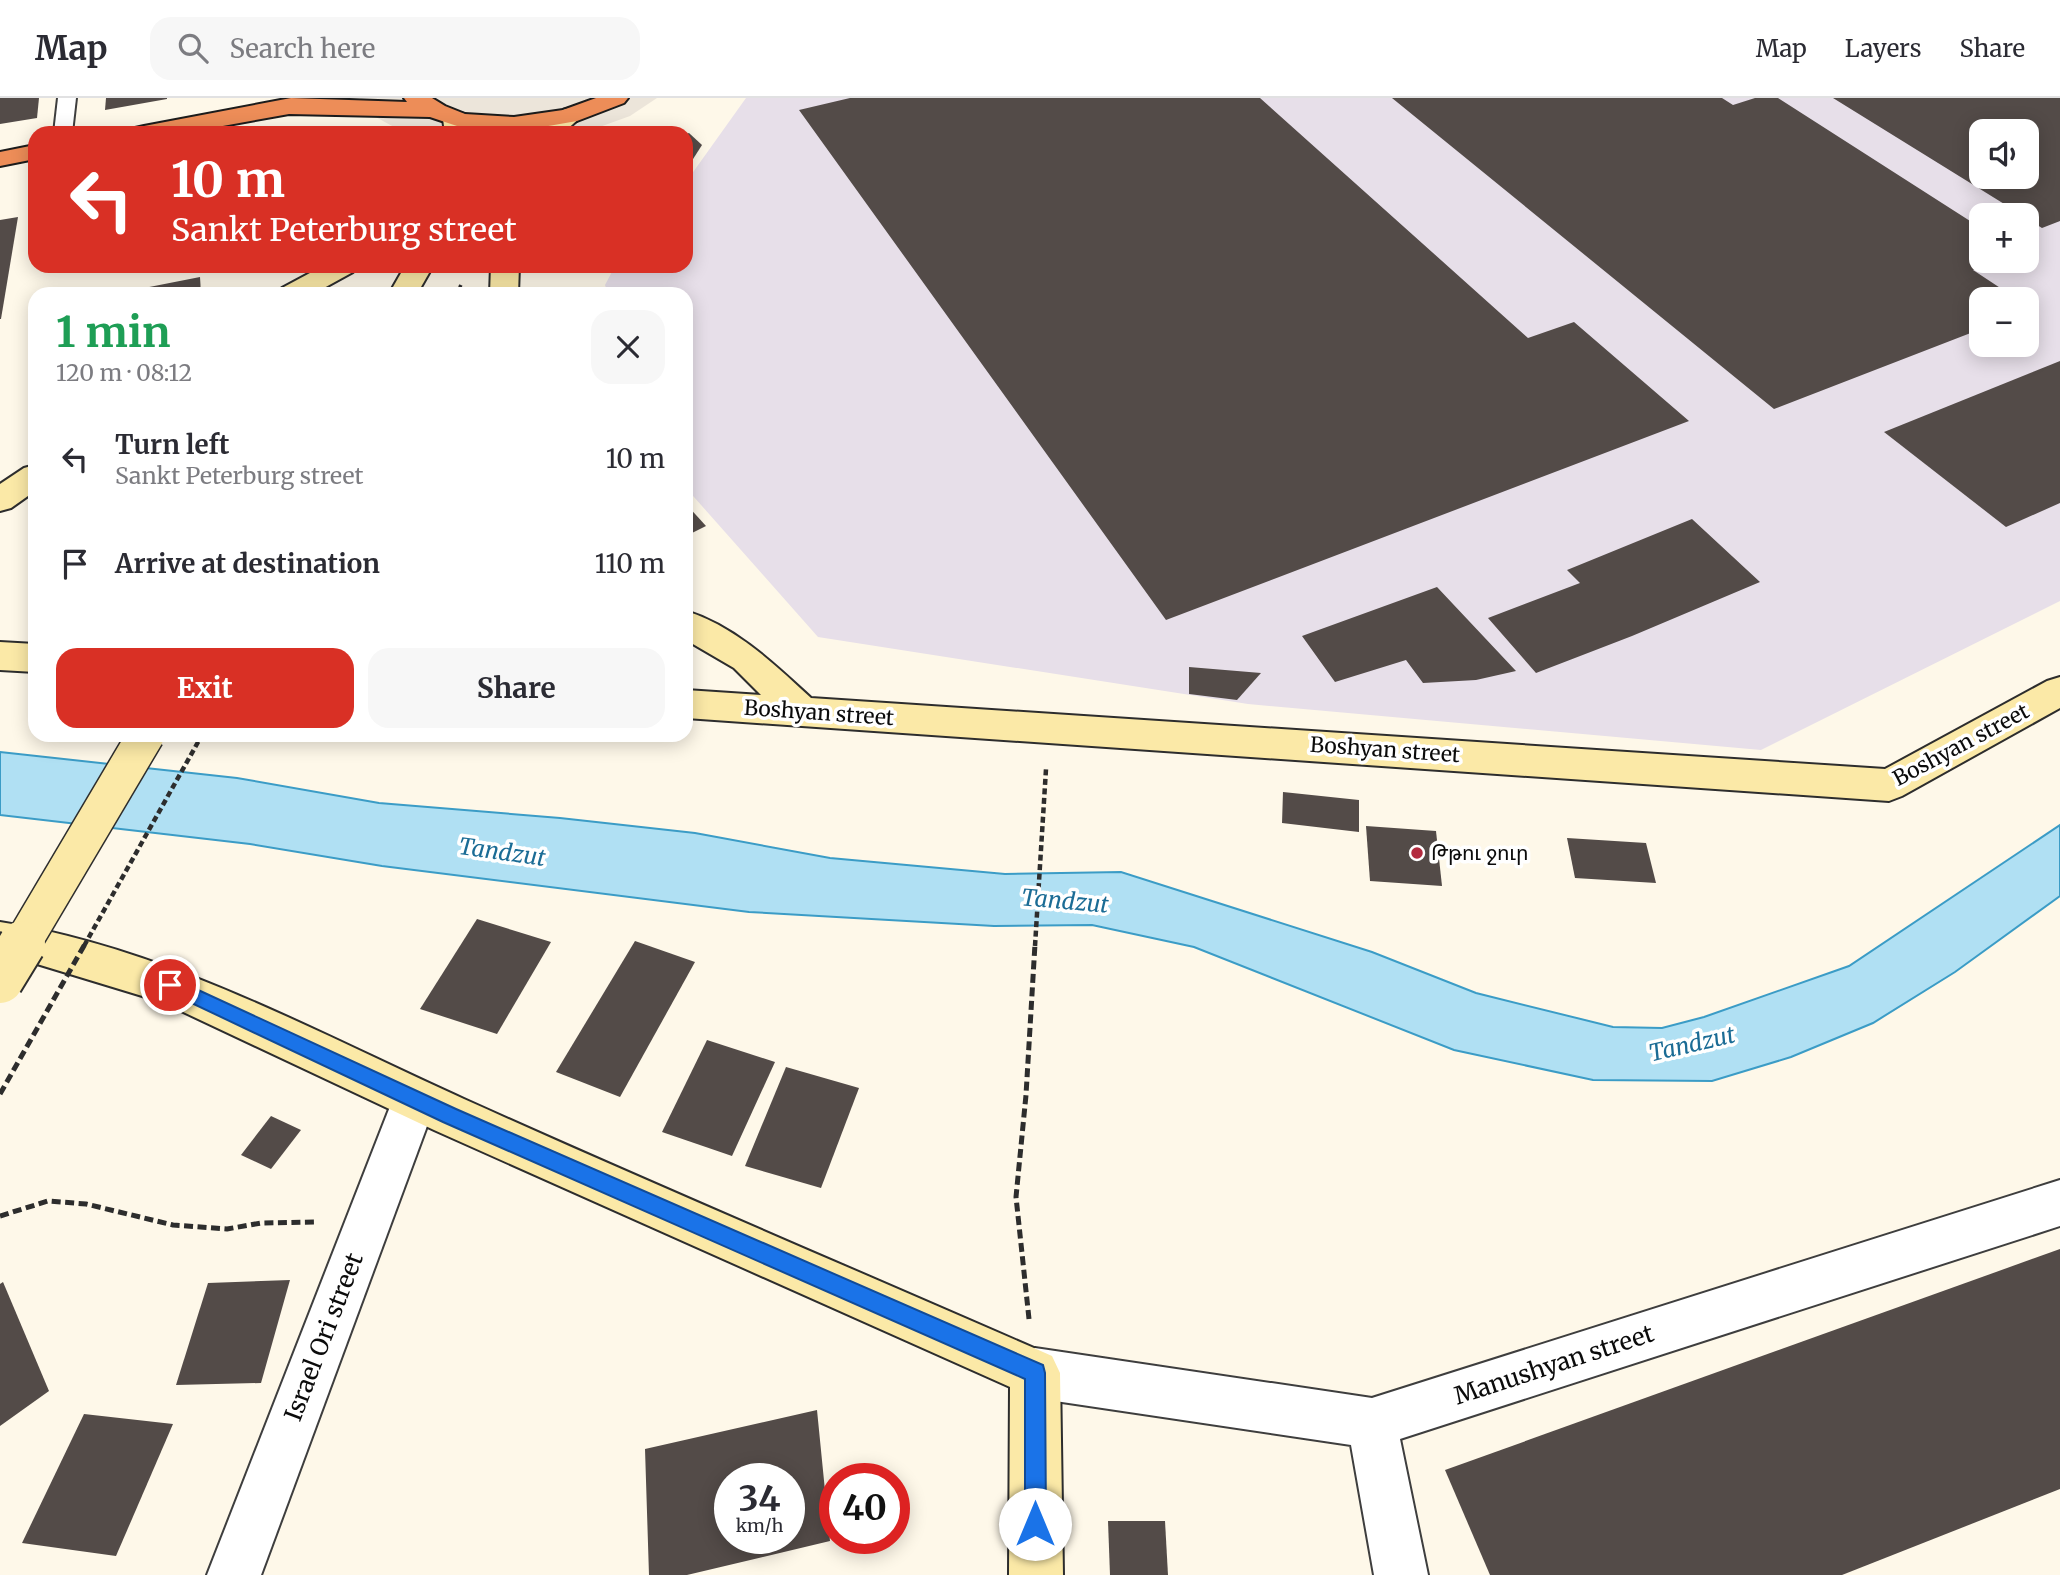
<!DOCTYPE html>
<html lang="en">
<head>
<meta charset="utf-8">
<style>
	:root { --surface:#fff; --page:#f7f7f7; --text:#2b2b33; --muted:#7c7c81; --line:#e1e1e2; --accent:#d93025 }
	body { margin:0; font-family:Merriweather,"Noto Sans Armenian",serif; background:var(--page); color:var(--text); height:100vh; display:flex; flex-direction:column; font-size:26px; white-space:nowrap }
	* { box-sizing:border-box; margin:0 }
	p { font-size:23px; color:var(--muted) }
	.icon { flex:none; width:38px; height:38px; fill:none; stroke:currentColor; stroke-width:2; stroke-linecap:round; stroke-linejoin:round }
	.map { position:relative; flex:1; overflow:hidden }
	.panel { position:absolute; left:28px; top:189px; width:665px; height:455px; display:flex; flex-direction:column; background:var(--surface); border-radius:21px; box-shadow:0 4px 18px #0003 }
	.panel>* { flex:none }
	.top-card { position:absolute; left:28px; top:28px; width:665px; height:147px; border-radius:21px; box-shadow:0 4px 18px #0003; background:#d93025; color:#fff; overflow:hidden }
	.fabs { position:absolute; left:1969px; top:21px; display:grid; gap:14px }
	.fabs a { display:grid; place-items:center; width:70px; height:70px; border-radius:14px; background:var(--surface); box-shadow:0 4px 18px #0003; font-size:35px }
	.speed { position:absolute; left:714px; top:1365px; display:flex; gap:14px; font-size:35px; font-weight:700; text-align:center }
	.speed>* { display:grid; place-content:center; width:91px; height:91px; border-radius:50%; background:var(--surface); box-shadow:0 4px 18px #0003; line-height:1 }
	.speed small { font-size:18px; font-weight:400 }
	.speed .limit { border:10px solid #d22; background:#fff; color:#111 }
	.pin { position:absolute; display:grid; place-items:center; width:60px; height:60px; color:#fff; margin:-30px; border:4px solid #fff; border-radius:50%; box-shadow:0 2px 7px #0007 }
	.me { position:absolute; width:77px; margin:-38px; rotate:0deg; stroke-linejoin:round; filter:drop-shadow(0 0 5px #0008) }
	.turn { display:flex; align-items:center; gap:24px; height:147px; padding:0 28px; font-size:32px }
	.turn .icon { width:91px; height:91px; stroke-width:2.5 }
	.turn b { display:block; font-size:49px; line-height:60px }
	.round { display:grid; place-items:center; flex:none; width:74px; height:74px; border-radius:21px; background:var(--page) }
	.summary { display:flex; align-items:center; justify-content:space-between; height:119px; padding:0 28px }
	h1 { font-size:42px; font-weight:700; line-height:52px; color:#1e9e55 }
	.button { display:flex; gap:14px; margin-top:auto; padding:14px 28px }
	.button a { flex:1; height:80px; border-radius:21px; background:var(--accent); color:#fff; font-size:28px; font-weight:700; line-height:80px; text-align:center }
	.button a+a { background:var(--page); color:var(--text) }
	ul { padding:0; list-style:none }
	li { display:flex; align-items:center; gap:21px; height:105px; padding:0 28px }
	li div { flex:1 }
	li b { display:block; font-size:26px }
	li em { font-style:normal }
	header { display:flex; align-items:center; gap:42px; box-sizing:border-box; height:98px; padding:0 35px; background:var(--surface); border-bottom:2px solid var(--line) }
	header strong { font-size:33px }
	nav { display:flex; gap:38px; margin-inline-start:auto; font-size:24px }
	.search { width:490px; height:63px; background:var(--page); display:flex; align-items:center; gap:18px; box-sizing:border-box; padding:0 24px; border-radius:21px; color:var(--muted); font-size:26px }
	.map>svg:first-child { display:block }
	.industrial { fill:#e7dfe9; fill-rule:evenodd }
	.plaza { fill:#ece5da }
	.water { fill:#b0e0f3; stroke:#3b9cc6; stroke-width:2 }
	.building { fill:#534b48; fill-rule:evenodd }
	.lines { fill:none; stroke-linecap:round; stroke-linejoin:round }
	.lane-casing { stroke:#3e3e3e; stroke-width:4 }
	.street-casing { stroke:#3e3e3e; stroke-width:4 }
	.secondary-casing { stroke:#2d2d2d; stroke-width:4 }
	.highway-casing { stroke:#1c1c1c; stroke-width:4 }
	.path-far2 { stroke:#2d2d2d; stroke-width:3.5; stroke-dasharray:5 2.5; stroke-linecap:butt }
	.path-far1 { stroke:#2d2d2d; stroke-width:4.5; stroke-dasharray:6 3.5; stroke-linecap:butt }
	.path { stroke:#2d2d2d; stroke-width:5; stroke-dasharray:9 4.5; stroke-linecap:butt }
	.lane { fill:#fff; fill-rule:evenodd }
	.street { fill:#fff; fill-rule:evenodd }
	.secondary { fill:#fbe9a7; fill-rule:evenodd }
	.highway { fill:#ed8d58; fill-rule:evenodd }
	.secondary-bridge-far1-casing { stroke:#2d2d2d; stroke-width:39; stroke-linecap:butt }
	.secondary-bridge-casing { stroke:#2d2d2d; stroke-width:50; stroke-linecap:butt }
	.path-bridge-far1 { stroke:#2d2d2d; stroke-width:4.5; stroke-dasharray:6 3.5; stroke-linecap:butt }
	.path-bridge { stroke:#2d2d2d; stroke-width:5; stroke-dasharray:9 4.5; stroke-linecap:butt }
	.secondary-bridge-far1 { stroke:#fbe9a7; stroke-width:36 }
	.secondary-bridge { stroke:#fbe9a7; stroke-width:46 }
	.route { fill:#1a73e8; stroke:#114b97; stroke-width:2 }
	.poi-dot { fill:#b32a3e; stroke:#fff; stroke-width:2.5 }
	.labels { text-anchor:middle; stroke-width:7; stroke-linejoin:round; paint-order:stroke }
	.street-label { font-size:21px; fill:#0b0b0b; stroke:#fff }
	.poi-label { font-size:21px; fill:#0b0b0b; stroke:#fff; text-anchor:start }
	.water-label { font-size:23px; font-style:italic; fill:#1b6c95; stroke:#fff }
	.near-street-label { font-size:24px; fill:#0b0b0b; stroke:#fff }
</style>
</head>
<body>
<header>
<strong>Map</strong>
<div class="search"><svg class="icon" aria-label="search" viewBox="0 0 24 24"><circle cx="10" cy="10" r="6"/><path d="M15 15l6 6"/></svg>Search here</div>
<nav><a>Map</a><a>Layers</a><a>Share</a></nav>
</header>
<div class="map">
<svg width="2060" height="1477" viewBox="0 0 2060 1477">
	<rect width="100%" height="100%" fill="#fef8e9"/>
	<!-- industrial -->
	<path class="industrial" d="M746,0h1314v503l-299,149 -513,-46 -430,-67 -132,-149v-194h-78l-3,-9 10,-19h71v-84zM1981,33h45v46h-45zM1981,117h45v46h-45zM1981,201h45v46h-45z"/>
	<!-- plaza -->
	<path class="plaza" d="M360,0h297l-27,18 -47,17h-178l-33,-18z"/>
	<!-- water -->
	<path class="water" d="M0,654l237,26 142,25 181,15 135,15 135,25 175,16 116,-2 251,80 104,41 137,34 49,1 42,-11 145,-51 211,-141v71l-105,76 -82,51 -82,34 -79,24 -119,-1 -139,-30 -260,-103 -102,-22 -98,1 -245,-14 -367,-46 -132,-22 -250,-29z"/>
	<!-- building -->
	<g class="building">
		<path d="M0,0h39l-2,20 -37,6z"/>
		<path d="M106,0h61v1l-62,11z"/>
		<path d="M850,0h410l268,240 46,-16 115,99 -523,199 -367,-510z"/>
		<path d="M1392,0h330l11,7 22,-7h23l203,130v33h17l-25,9 44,29h-36v30l-207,80z"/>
		<path d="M1833,0h227v123l-18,7 -16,-10v-3h-4zM1981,33h45v46h-45z"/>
		<path d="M689,35l13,12 -16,25v-36z"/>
		<path d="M18,119l-17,102h-1v-99z"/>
		<path d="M200,179l1,17h-72v-3z"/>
		<path d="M2060,263v142l-54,24 -122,-95z"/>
		<path d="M686,406l20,22 -20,10z"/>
		<path d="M1692,421l68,63 -128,54 -96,37 -48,-55 92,-35 -13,-13z"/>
		<path d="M1437,489l79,84 -40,9 -53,3 -17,-23 -71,22 -33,-46z"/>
		<path d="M1189,569l72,6 -24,27 -48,-6z"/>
		<path d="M1283,694l76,8v32l-77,-9z"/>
		<path d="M1366,728l70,5 6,55 -72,-5z"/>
		<path d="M1567,740l79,5 10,40 -81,-5z"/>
		<path d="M477,821l74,23 -54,92 -77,-25z"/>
		<path d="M635,843l60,21 -75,135 -64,-25z"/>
		<path d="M707,942l68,22 -43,94 -70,-24z"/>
		<path d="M786,969l73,21 -38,100 -76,-22z"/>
		<path d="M271,1018l30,14 -30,39 -30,-14z"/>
		<path d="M2060,1151v240l-218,86h-352l-45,-105z"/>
		<path d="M290,1182l-29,103 -85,2 32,-102z"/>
		<path d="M3,1184l46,109 -49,35v-142z"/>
		<path d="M817,1312l13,131 -143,34h-38l-4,-126zM730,1381h59v59h-59z"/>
		<path d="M84,1316l89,10 -57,132 -94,-13z"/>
		<path d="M1108,1423h57l3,54h-58z"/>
	</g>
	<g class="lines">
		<!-- lane casing -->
		<g class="lane-casing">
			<path id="lane" d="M58,0h18l-4,35h-18z"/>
		</g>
		<!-- street casing -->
		<g class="street-casing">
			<g id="street">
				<path d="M415,980l15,6 7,15 -176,476h-54l186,-476 7,-15z"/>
				<path d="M2060,1082v46l-660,213 28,136h-54l-23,-130 -316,-47 -17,-8 -8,-17 8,-17 17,-8 337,50z"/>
			</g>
		</g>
		<!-- secondary casing -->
		<g class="secondary-casing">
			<g id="secondary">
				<path d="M571,10l8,2 4,5 -20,18h-27l27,-23z"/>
				<path d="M455,14l9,2 5,19h-24l-2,-14 3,-5z"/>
				<path d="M323,168h34l-4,6 -40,22h-35l4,-6z"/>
				<path d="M405,168h28l-16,28h-28z"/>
				<path d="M491,168h28l-1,28h-28z"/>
				<path d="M35,367v26l-24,17 -11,3v-27l24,-16z"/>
				<path d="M686,513c50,16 87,52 125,87l1074,71 162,-88 13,-4v31l-158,88 -13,5 -1203,-83v-28l75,5 -27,-27 -48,-28z"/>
				<path d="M0,544l35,2v28l-35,-2z"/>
				<path d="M0,824c165,26 313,109 464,177 195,88 392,171 588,257l8,17 3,202h-54l1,-188 -576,-257 -272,-128 -125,-38 -37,-6z"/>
			</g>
		</g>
		<!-- highway casing -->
		<g class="highway-casing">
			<g id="highway">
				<path d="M291,0l116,4 -3,-4h28l13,8 20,8 49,3 49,-7 33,-12h32l-4,5 -47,18 -63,11 -54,-5 -30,-10 -141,-3 -105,19h-52l3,-5 9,-2z"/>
				<path d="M35,47v14l-35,7v-14z"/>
			</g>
		</g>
		<!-- path-far2 -->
		<path class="path-far2" d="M456,196l5,-9"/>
		<!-- path-far1 -->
		<path class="path-far1" d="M1035,848l11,-177"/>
		<!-- path -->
		<g class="path">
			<path d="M0,1118l48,-15 38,3 87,21 54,4 34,-6 55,-1"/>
			<path d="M1029,1221l-13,-122 10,-102 9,-151"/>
		</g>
		<!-- lane -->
		<use href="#lane" class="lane"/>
		<!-- street -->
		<use href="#street" class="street"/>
		<!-- secondary -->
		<use href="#secondary" class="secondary"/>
		<!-- highway -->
		<use href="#highway" class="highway"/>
		<!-- secondary-bridge-far1 casing -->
		<g class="secondary-bridge-far1-casing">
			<path id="secondary-bridge-far1" d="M21,848l125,-211"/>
		</g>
		<!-- secondary-bridge casing -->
		<g class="secondary-bridge-casing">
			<path id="secondary-bridge" d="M0,882l22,-36"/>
		</g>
		<!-- path-bridge-far1 -->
		<path class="path-bridge-far1" d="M84,848l118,-211"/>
		<!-- path-bridge -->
		<path class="path-bridge" d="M0,996l85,-150"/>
		<!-- secondary-bridge-far1 -->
		<use href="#secondary-bridge-far1" class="secondary-bridge-far1"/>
		<!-- secondary-bridge -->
		<use href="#secondary-bridge" class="secondary-bridge"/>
	</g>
	<!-- route -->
	<path class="route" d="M170,879l286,132 587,256 2,8 1,151 -3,8 -8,3 -7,-3 -3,-8v-145l-582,-257 -279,-132 -2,-5 2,-6z"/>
	<!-- markers -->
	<circle class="poi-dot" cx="1417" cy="755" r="7"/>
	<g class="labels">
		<!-- street labels -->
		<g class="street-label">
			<text transform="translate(819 615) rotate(4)" y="7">Boshyan street</text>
			<text transform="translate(1961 647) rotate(-28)" y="7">Boshyan street</text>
			<text transform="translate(1385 652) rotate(4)" y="7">Boshyan street</text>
		</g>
		<!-- poi labels -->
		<g class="poi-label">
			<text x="1431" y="762">Թթու ջուր</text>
		</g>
		<!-- water labels -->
		<g class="water-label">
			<text transform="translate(502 754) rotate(8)" y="8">Tandzut</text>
			<text transform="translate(1065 803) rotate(5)" y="8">Tandzut</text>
			<text transform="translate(1692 946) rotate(-13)" y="8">Tandzut</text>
		</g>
		<!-- near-street labels -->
		<g class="near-street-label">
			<text transform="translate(324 1239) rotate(-69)" y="8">Israel Ori street</text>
			<text transform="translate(1554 1267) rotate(-18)" y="8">Manushyan street</text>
		</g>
	</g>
</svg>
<div class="fabs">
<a><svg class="icon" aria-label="sound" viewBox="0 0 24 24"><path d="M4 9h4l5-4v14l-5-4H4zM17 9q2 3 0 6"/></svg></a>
<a>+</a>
<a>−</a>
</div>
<div class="speed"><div>34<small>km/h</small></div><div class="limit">40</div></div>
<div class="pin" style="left:170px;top:887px;background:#d93025"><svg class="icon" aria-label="arrive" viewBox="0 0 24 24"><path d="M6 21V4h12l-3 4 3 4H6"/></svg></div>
<svg class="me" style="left:1035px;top:1426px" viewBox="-20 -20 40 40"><circle r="19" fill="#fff"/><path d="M0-13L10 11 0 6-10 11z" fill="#1a73e8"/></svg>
<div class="top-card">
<div class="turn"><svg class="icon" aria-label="left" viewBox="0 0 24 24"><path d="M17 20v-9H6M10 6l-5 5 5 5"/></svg><div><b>10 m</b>Sankt Peterburg street</div></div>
</div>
<section class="panel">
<div class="summary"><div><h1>1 min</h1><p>120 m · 08:12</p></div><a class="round"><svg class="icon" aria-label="close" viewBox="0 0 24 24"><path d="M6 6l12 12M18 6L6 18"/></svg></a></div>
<ul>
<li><svg class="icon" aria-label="left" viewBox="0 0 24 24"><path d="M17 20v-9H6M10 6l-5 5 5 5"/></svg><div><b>Turn left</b><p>Sankt Peterburg street</p></div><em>10 m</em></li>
<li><svg class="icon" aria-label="arrive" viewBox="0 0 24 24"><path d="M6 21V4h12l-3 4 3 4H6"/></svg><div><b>Arrive at destination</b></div><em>110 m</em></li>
</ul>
<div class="button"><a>Exit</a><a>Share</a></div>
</section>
</div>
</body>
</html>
